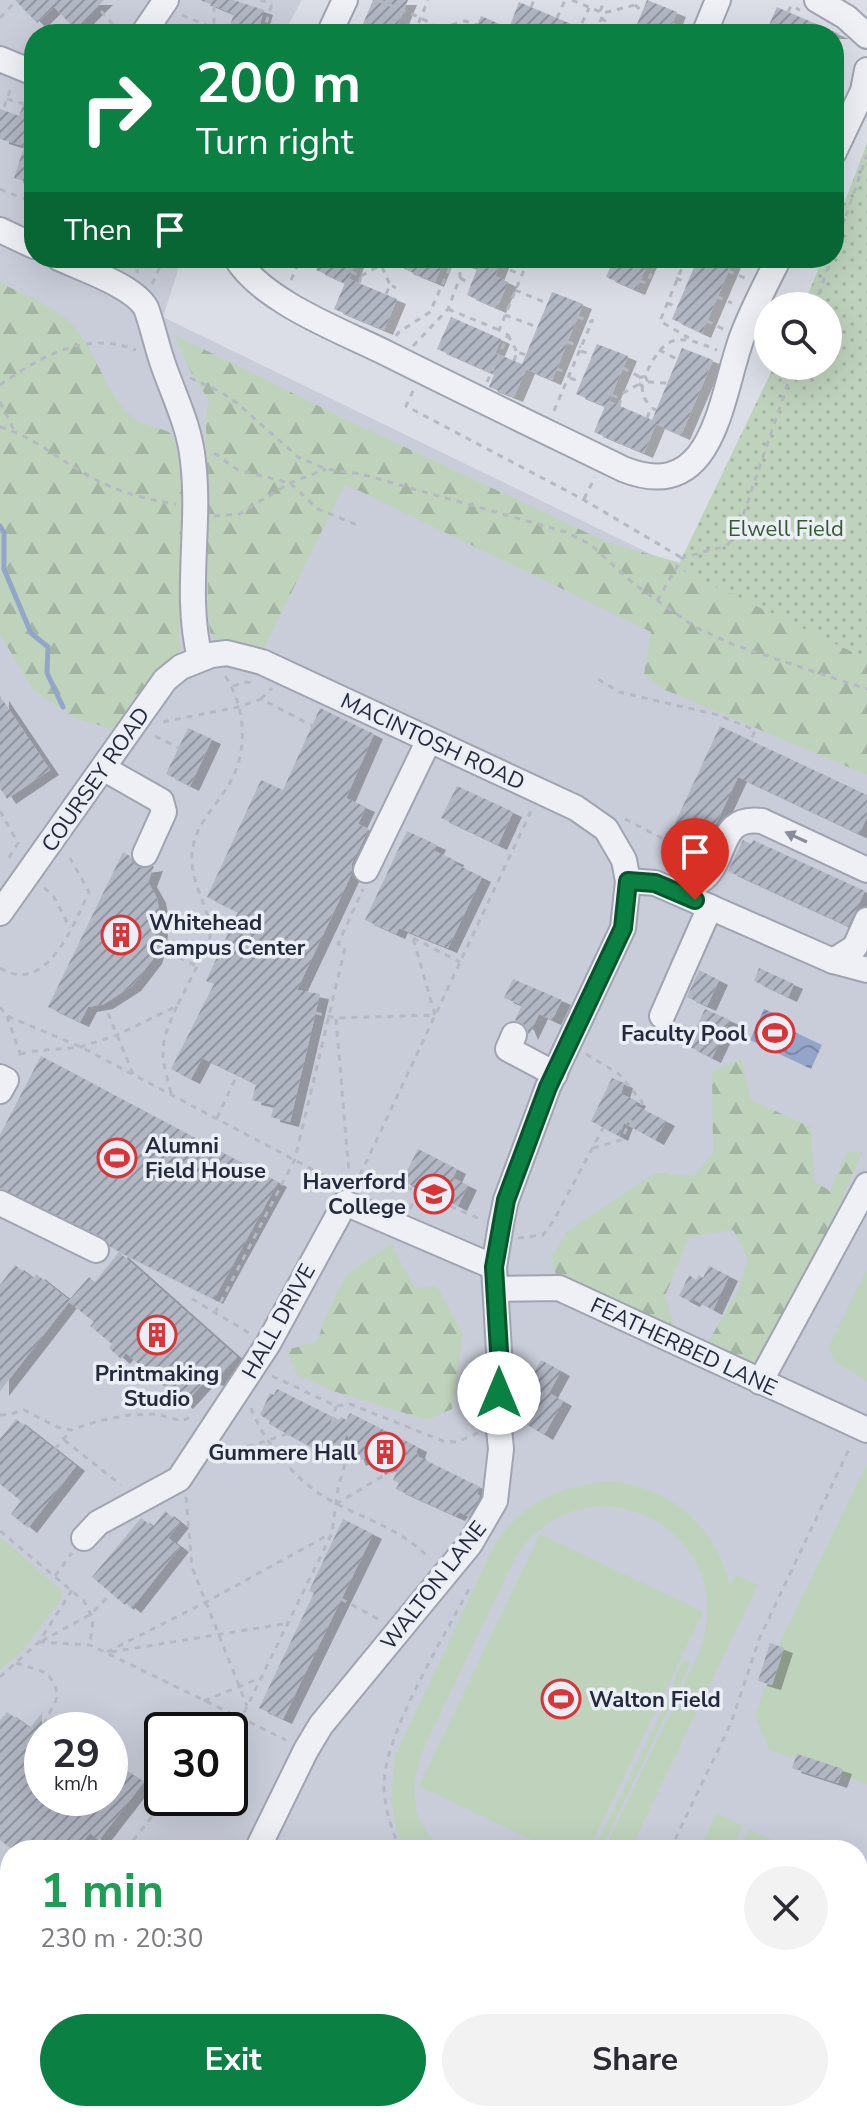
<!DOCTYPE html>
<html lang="en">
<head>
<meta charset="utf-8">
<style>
	:root { --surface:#fff; --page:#f2f2f3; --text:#2b2b33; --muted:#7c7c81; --accent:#0b8043 }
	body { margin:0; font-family:"Nunito Sans",sans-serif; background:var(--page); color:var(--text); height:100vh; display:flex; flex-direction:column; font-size:30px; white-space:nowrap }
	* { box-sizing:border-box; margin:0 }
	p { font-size:26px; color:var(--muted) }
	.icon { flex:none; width:44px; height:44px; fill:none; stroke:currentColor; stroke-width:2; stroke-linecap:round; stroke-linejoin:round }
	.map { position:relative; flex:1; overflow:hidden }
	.panel { position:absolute; left:0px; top:1840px; width:868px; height:282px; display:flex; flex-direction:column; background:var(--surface); border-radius:32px 32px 0 0; box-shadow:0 8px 32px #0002 }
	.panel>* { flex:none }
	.guide { position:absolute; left:24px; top:24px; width:820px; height:244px; border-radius:32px; box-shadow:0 8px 32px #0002; background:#0b8043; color:#fff; overflow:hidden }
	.tools { position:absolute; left:754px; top:292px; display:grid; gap:16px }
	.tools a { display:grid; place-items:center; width:88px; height:88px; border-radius:50%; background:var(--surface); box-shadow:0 8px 32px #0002; font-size:40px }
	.speed { position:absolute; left:24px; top:1712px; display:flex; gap:16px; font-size:40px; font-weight:700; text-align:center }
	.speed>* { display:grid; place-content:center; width:104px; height:104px; border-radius:50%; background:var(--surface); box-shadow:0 8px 32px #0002; line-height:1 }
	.speed small { font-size:20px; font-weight:400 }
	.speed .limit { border:4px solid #111; border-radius:12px; background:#fff; color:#111 }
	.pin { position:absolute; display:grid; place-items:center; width:68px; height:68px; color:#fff; margin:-82px -34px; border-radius:50% 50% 50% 0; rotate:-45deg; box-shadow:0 0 8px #0007 }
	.pin .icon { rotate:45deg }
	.me { position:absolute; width:88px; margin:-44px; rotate:0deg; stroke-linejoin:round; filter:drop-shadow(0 0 6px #0008) }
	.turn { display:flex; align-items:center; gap:28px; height:168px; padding:0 40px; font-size:36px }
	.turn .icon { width:104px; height:104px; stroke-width:2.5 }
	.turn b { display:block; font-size:56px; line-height:68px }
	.then { display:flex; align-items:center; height:76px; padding:0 40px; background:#0003; gap:16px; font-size:30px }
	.round { display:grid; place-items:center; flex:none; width:84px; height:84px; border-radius:42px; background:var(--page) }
	.summary { display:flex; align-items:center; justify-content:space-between; height:136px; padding:0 40px }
	h1 { font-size:48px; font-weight:700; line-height:60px; color:#1e9e55 }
	.action { display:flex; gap:16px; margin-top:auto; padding:16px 40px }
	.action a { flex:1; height:92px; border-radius:48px; background:var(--accent); color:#fff; font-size:32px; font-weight:700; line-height:92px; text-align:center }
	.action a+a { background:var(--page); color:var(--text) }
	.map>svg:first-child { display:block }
	.built { fill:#c9cdd9; fill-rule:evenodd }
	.green { fill:#bed2bc }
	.forest { fill:url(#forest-firs) }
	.park { fill:url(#park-dots) }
	.water { fill:url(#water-waves) }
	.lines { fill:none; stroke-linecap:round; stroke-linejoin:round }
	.stream { stroke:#93a6ca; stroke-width:5 }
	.building { fill:url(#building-hatch); filter:url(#shadow) }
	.minor-casing { stroke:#a0a4b1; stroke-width:28 }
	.path { stroke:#b5b9c2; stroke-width:3; stroke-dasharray:6 6; stroke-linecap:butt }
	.minor { stroke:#eef0f5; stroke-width:24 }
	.oneway { fill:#898d9a }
	.route-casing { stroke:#07532c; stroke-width:20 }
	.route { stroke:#0b8043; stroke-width:14 }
	.labels { text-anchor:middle; stroke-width:7; stroke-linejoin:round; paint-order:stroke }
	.park-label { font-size:22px; fill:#335b31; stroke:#ebeef5 }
	.street-label { font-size:22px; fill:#242a3e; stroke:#ebeef5 }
	.poi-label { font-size:22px; font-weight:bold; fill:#242a3e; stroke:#ebeef5; text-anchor:start }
</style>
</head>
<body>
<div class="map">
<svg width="867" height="2121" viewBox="0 0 867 2121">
	<defs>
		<pattern id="forest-firs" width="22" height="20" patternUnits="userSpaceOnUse" patternTransform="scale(2)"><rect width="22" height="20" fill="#bed2bc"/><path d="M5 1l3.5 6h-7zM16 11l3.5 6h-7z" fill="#a3b4a3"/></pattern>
		<pattern id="park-dots" width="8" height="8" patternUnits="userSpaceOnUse" patternTransform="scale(2)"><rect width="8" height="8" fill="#bed2bc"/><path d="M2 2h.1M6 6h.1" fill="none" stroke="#a3b4a3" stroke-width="1.8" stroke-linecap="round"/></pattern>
		<pattern id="water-waves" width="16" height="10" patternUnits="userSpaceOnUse" patternTransform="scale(2)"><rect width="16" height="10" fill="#93a6ca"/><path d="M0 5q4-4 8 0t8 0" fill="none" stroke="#7887a5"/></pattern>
		<pattern id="building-hatch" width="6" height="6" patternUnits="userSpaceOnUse" patternTransform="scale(2)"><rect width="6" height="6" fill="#b2b7c4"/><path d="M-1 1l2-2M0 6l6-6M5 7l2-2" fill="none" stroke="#9195a1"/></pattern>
		<filter id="shadow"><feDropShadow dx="9" dy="5" stdDeviation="0" flood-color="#0004"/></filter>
	</defs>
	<rect width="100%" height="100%" fill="#dbdee7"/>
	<!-- built -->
	<path class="built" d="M0,0h302l-19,34h-249v224h148l-19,59 704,342v1462h-867zM42,1730h68v68h-68zM162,1730h68v68h-68zM10,1850h848v262h-848z"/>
	<!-- green -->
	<g class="green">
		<path d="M867,1269v112l-33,-20 -5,-15z"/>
		<path d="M867,1463v321l-98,-34 -14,-34 24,-71z"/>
		<path d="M610,1481c61,6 105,45 120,104l5,-10 23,10 -128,265h-26l94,-195c50,-123 -112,-208 -183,-97l-94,196c-12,40 -9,67 22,96h-38l-9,-22 -5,-28 4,-44 98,-208c26,-44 68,-63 117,-67z"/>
		<path d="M540,1534l163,78 -114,238h-36l-134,-64z"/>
		<path d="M0,1537l62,54v6l-39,53 -23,20z"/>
		<path d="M683,1660l7,4 -89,186 -6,-3 80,-163 -2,-2z"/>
		<path d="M717,1813l26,13 -12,24h-32z"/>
		<path d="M749,1829l27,13 -4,8h-33z"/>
		<path d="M867,1888v66l-1,1 -8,-4v-45z"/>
		<path d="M296,2112h193l-4,9h-193z"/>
		<path d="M519,2112h254l19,9h-277z"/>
	</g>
	<!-- forest -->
	<g class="forest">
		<path d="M0,282c21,12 48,21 66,37 30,26 37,73 66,98 11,8 28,10 40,17 22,63 9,136 7,202l2,14 -33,33 -35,46 -37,-10 -43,-29 -33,-56z"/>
		<path d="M173,334l170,84 266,125 206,57 52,29v146l-204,-86 -19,-15 7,-42 -306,-148 -81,164 -45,-5 -9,-11 -2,-20 -2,-196 3,-16 -16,-24z"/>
		<path d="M741,1059l10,41 60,27 3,54 16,10 17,-39h15l-37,89 -68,125 -32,-12 -18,-10 32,-55 9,-30 -15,-29 -44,7 -24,59 11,37 -119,-55 -6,-20 16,-26 88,-59 39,3 19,-23 -1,-82z"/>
		<path d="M391,1244l24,44 22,-2 26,49 -11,74 -25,11 -94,-29 -36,-16 -10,-25 30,-9 12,-33 18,-34z"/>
	</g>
	<!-- park -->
	<path class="park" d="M867,143v516l-190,-91 97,-202h54v-60h-25l20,-48h11v-28z"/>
	<!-- water -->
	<path class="water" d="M764,1009l21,9 -3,8 40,19 -11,24 -61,-29z"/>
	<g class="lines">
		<!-- stream -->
		<path class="stream" d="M0,526l4,7v36l27,64 17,14 -1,26 16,34"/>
	</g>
	<!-- building -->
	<g class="building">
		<path d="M15,0h89l-29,29 -21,-22 -17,16z"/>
		<path d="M200,0h33l31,10 -7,24h-30l7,-20z"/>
		<path d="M373,0h35l-14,34h-35z"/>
		<path d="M647,0l30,12 -9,22h-35z"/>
		<path d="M519,2l76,32h-122l8,-18 28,12z"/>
		<path d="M777,7l11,5 52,22h-75z"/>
		<path d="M30,87l4,1v25l-11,33 -23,-7v-30l19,7z"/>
		<path d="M31,125h3v59l-20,-6z"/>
		<path d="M321,258h36l-8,21 48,20 -13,31 -50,-21 11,-26 -29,-13z"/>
		<path d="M408,258h25l10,4 -8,20 -31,-13z"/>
		<path d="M451,258h51l-7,18 13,6 -11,26 -30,-13 10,-26z"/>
		<path d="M614,258h36l-14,32 -30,-13z"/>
		<path d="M698,258h36l-32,75 -30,-14z"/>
		<path d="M552,292l31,12 -31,76 -26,-11 -12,28 -25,-10 5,-13 -57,-25 14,-32 50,22 -6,14 27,11z"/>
		<path d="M597,344l31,12 -19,45 43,19 30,-72 31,12 -32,75 -25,-11 -12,29 -50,-21 11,-26 -29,-12z"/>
		<path d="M0,696l50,74 -43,29 -7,-11z"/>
		<path d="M320,708l54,26 -28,64 20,9 -8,17 11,5 -17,34v10l-55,117 23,4 -30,128 -19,-5 3,-12 -22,-5 4,-16 -54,-26 -11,21 -20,-10 43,-85 -8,-3 32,-69 -31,-15 54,-117 22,10z"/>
		<path d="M720,726l147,69v22l-8,17 -121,-57 -29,62 -34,-16z"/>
		<path d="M188,728l24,11 -22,47 -24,-12z"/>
		<path d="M457,786l56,26 -15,33 -57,-27z"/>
		<path d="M407,831l30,14 -3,6 21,9 -1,3 28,14 -34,71 -49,-20 -3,6 -31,-14z"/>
		<path d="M743,840l8,4 2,-4 112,51 -17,35 -120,-55z"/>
		<path d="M123,852l7,4 3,7 7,5 14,-2 -6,16 9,16 3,16 -2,29 -5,16 -21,27 -28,18 -16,3 -8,15 -32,-15z"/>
		<path d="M759,968l35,16 -6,13 -34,-16z"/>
		<path d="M699,970l20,10 -12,26 -20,-9z"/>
		<path d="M513,979l49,21 -10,20 -13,-6 -10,21 -4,-10 -10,-5 7,-15 -18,-7z"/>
		<path d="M705,1009l25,11 -18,38 -24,-12z"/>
		<path d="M41,1056l237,126 -64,117 -104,-52 -7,-10 -103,-49v-53z"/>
		<path d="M612,1078l12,5 -3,11 16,7 -2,4 31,16 -11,19 -31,-17 -5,13 -28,-15z"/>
		<path d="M418,1149l39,20 -4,9 15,7 -10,21 -43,-22 -2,2 -11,-5z"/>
		<path d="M119,1252l118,105 -22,24 -8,-2 -23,25 -58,-51 -5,6 -12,-11 3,-4 -22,-18 4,-4 -25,-20 -69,89v-106l15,-20 18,14 3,-5 33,26 20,-23 6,5z"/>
		<path d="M709,1266l20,10 -16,34 -20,-11 -2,3 -12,-6 10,-21 7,5 3,-5 4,3z"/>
		<path d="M541,1360l20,11 -12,22 14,8 -19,34 -18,-11 10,-18 -16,-9z"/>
		<path d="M277,1389l62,31 2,-3 5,3 4,-7 68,34 -2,6 3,4 61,30 -3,7 3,2 -11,21 -10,-5 -3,4 -60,-27 3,-6 -6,-3 8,-18 -25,8 -5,-14 -14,5 -10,-27 -10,20 -6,-3 -2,6 -60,-33 1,-3 -10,-6 10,-22 4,2z"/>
		<path d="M16,1419l60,47 -48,62 -17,-14 10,-13 -21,-17v-45z"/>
		<path d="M165,1511l15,12 -12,15 12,9 -48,61 -6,-5 -1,2 -33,-28 49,-59 12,9z"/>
		<path d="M343,1519l30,15 -90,185 -24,-11 55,-115 -5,-2z"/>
		<path d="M770,1643l14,5 -12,37 -14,-4z"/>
		<path d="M7,1712l23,16 12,-15v85h68v-37l34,21 -45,58 -9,-7 -14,17h-63l-13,-10v-119z"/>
		<path d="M797,1754l46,15 -5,14 -46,-15z"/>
	</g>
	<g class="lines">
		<!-- minor casing -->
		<g class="minor-casing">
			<g id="minor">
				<path d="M817,0l29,17 21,19"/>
				<path d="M143,34l23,-34"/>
				<path d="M329,34l16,-34"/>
				<path d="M704,34l14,-34"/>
				<path d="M0,59l34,14"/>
				<path d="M834,152l29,-61 4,-21"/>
				<path d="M0,230l34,16"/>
				<path d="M59,258c23,11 75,28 87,50 7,19 11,40 18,59 11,31 26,61 29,94 8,65 -9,133 7,197"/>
				<path d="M236,258c27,44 106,73 152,96 78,39 157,77 235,115 92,37 97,-72 119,-132 10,-27 24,-53 37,-79"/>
				<path d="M103,768l58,33 3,11 -19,42"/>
				<path d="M366,870l63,-130"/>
				<path d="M628,881l27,2 178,78 34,9"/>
				<path d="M679,893c9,-5 21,-10 28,-18 20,-21 13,-60 55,-54l105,49"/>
				<path d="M0,913l165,-233 16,-13 30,-12 16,-2 35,9 314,146 30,21 18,31 4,21 -5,47 -75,159 -42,113 -5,24 -7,43 6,101 -2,51 3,30 -6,52 -25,43 -149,181 -15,25 -49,100"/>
				<path d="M833,961l22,-14 12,-27"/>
				<path d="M662,1016l48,-109"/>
				<path d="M514,1035l-6,14 47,25"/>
				<path d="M0,1077l6,3 -6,11"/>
				<path d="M0,1203l96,47"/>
				<path d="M496,1289l63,-1 308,142"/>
				<path d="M760,1382l107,-197"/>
				<path d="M84,1538l14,-15 81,-44 89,-135 77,-141 149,64"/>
				<path d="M127,2121l4,-9"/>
			</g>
		</g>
		<!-- path -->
		<g class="path">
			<path d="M260,0l12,4"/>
			<path d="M378,0l43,18 25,14"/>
			<path d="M572,0l31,13 32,-8 1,-5"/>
			<path d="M635,5l7,6"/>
			<path d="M531,7l3,-7"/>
			<path d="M101,11l19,21"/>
			<path d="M600,11l5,-11"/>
			<path d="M788,12l3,-6 9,4"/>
			<path d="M182,15l41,17"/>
			<path d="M0,18l16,-17"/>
			<path d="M557,18l8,-18"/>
			<path d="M601,18l22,16"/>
			<path d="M672,24l12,5"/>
			<path d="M398,25l15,6"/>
			<path d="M595,33l7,-16"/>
			<path d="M196,34l18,-5v-29"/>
			<path d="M263,34l10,-34"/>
			<path d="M414,34l14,-34"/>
			<path d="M446,34l2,-8 17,-5 12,4"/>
			<path d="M577,34l12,-26"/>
			<path d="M834,74l11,5"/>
			<path d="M7,99l27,8"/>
			<path d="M4,107l7,-19"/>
			<path d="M0,189l34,14"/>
			<path d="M834,250l33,-95"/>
			<path d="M132,258l6,15"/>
			<path d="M320,258l1,1"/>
			<path d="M401,258l6,2"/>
			<path d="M553,258l49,4 1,-4"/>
			<path d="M686,258l-26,63 29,17"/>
			<path d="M499,265l22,10"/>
			<path d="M382,267l8,18"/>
			<path d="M728,271l19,8"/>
			<path d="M351,272l10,4 -2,8"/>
			<path d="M361,276l20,-11 3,-7"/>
			<path d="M460,278l11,6"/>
			<path d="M676,278l11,5"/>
			<path d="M291,280l10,-22"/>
			<path d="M640,281l7,2 11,-25"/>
			<path d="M152,284l12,-26"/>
			<path d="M515,290l32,13"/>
			<path d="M386,294l4,-9 6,3"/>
			<path d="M717,297l15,6"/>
			<path d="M667,303l10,4"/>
			<path d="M815,306l16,-48"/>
			<path d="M448,309l51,21"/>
			<path d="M505,315l32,12"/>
			<path d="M578,317l14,5"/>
			<path d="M707,321l18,9"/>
			<path d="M508,335l9,17"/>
			<path d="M396,336l3,-4 31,-20 20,-45 -2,-9"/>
			<path d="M568,342l13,5"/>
			<path d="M413,346l35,-37 12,-32v-19"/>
			<path d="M659,350l18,9"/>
			<path d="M581,351l12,4"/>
			<path d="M514,361l3,-9 9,3"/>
			<path d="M623,368l17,9"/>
			<path d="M557,369l13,5"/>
			<path d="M645,376l3,6 -6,4 -4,-3 1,-5 6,-2c19,-42 32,-43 72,-26"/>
			<path d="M190,378l31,14 17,12 60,53 28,12 35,5 205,58 25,13 43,39 61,43 39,18 133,44"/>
			<path d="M570,378l11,4"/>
			<path d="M487,382l21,-47 -9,-5 30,-72"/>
			<path d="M648,382l19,1"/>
			<path d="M0,385c40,-28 86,-55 136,-35"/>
			<path d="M642,386l1,10 8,12"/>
			<path d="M413,391l-7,15 178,94 98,58"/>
			<path d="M612,395l4,2 23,-13"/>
			<path d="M0,402l15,30"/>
			<path d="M619,406l3,-12"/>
			<path d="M554,411l39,-92"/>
			<path d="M647,418l4,-10 5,2"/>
			<path d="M0,427c32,9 54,29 82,45 29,18 61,27 94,32"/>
			<path d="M214,453l24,17 52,13 28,26 42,17"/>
			<path d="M584,499l11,-22"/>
			<path d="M214,516l25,-2 51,-31 36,-14"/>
			<path d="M657,601l25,-43 44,-12 10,-10 58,-170"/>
			<path d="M598,679l21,13 99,23 37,15 -4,11"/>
			<path d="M233,686l13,-4 10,1"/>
			<path d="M261,699l11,-11"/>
			<path d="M163,722l75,-15 23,-8 52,27"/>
			<path d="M155,736l24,12"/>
			<path d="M0,811l18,32 -11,18"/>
			<path d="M625,819l71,37"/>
			<path d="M44,888l9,7 17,33"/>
			<path d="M413,938l47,24"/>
			<path d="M157,947l40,19"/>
			<path d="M0,968c47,29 74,-45 89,-76l-19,-34"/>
			<path d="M0,1007l7,9 74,31 259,137"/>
			<path d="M108,1013l25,61"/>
			<path d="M316,1013l20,5 99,-3 -22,-77"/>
			<path d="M7,1016l13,38 -4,7"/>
			<path d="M336,1019l13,154 6,12"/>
			<path d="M20,1054l14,-3 47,-4 36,-12 60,-29 32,-63c6,-33 -19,-53 -17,-89 2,-29 23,-46 37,-70 20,-34 17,-77 -5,-110"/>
			<path d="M586,1054l33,20 23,28 -5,9"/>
			<path d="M171,1093c-11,-42 -12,-47 6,-87"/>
			<path d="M217,1118l20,-43"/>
			<path d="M593,1148l28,-8 10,-20"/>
			<path d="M359,1185l40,-1 81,35"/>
			<path d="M355,1186l177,-377"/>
			<path d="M410,1209l11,-22"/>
			<path d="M518,1238l25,-3 11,-15 49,-92"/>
			<path d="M192,1299l59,35"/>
			<path d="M215,1313l80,-154 50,-211 -7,-4 25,-55"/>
			<path d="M272,1376l64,30 14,-2 93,37 14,1 23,-10"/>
			<path d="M522,1377l7,5"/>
			<path d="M251,1408c14,38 49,77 84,95 36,19 66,26 95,56"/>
			<path d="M0,1415l11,-1 13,-4 33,17 14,3 27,-9 31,-6 28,-1 25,7 13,-6"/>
			<path d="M332,1423l4,-17"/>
			<path d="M64,1440l57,45"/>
			<path d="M55,1449l16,-19"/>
			<path d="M215,1462l32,-15 46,-15"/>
			<path d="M186,1497l6,70 55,139"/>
			<path d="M336,1504l57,-34"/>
			<path d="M0,1531l84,70 9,18 -3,26"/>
			<path d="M55,1576l17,-23"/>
			<path d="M341,1599l41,22"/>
			<path d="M42,1641l49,-27 20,-20"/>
			<path d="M39,1642l51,3 196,95"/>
			<path d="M107,1652l99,-50 124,-68"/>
			<path d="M111,1652l178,-29"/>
			<path d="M16,1663l31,10 7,10 4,13 -16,32"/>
			<path d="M0,1677l39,-35 33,-52"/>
			<path d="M204,1701l59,-24"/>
			<path d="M228,1730l14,-13 90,-184 6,-45 8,-27 -1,-15"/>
			<path d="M126,1850l40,-52"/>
			<path d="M400,1850c-8,-20 -16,-43 -16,-65 0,-51 60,-148 85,-196l-5,-3"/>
			<path d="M670,1850l61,-127 29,-86 91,-192"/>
			<path d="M0,1881l10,5"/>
			<path d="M0,1927l10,16"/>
			<path d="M0,2032l10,-16"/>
		</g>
		<!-- minor -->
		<use href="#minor" class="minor"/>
	</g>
	<!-- one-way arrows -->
	<defs><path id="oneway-solid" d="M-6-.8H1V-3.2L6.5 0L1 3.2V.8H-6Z" transform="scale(2)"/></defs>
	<use class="oneway" href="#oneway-solid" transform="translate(796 837) rotate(-155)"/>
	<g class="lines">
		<!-- route casing -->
		<g class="route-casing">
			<path id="route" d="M499,1393l1,-25 -6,-101 12,-67 42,-113 75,-159 5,-47 27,2 40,17"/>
		</g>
		<!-- route -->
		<use href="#route" class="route"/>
	</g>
	<!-- icons -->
	<defs>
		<g id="building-ring" transform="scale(2)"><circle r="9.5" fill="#ebeef5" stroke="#d73538" stroke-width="1.5"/><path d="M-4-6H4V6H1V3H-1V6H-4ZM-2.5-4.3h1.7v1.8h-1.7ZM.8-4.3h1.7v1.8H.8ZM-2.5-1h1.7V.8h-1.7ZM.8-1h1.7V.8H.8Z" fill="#d73538"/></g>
		<g id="stadium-ring" transform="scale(2)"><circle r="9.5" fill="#ebeef5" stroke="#d73538" stroke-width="1.5"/><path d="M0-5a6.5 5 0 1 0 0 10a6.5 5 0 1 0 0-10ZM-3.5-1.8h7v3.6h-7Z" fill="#d73538"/></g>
		<g id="university-ring" transform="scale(2)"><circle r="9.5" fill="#ebeef5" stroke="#d73538" stroke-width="1.5"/><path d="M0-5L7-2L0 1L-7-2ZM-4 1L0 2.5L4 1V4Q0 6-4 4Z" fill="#d73538"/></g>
	</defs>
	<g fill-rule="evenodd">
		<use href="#building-ring" x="121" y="935"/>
		<use href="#stadium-ring" x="775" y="1033"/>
		<use href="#stadium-ring" x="117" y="1158"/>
		<use href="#university-ring" x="434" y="1194"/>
		<use href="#building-ring" x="157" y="1335"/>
		<use href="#building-ring" x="385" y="1452"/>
		<use href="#stadium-ring" x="561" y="1699"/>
	</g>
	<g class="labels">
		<!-- park labels -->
		<g class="park-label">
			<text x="786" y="536">Elwell Field</text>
		</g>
		<!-- street labels -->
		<g class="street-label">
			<text transform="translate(433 741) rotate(25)" y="8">MACINTOSH ROAD</text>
			<text transform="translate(95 779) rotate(-55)" y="8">COURSEY ROAD</text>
			<text transform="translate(278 1321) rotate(-61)" y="8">HALL DRIVE</text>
			<text transform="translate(684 1346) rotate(25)" y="8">FEATHERBED LANE</text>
			<text transform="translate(433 1585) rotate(-52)" y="8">WALTON LANE</text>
		</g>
		<!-- poi labels -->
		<g class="poi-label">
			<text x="149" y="930">Whitehead<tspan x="149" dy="25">Campus Center</tspan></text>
			<text x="747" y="1041" text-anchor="end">Faculty Pool</text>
			<text x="145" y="1153">Alumni<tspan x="145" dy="25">Field House</tspan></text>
			<text x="406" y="1189" text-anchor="end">Haverford<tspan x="406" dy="25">College</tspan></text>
			<text x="157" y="1381" text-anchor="middle">Printmaking<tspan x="157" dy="25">Studio</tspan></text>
			<text x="357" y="1460" text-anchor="end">Gummere Hall</text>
			<text x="589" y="1707">Walton Field</text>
		</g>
	</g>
</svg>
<div class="tools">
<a><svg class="icon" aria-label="search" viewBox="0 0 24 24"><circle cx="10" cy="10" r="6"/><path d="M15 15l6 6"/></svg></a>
</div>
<div class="speed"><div>29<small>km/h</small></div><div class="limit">30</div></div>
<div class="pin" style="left:695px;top:900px;background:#d93025"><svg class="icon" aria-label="arrive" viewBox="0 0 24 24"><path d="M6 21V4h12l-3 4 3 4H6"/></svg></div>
<svg class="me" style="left:499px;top:1393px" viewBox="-20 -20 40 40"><circle r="19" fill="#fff"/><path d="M0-13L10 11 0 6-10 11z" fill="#0b8043"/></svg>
<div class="guide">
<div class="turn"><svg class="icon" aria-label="right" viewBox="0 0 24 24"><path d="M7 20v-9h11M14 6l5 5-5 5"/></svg><div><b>200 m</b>Turn right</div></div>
<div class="then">Then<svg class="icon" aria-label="arrive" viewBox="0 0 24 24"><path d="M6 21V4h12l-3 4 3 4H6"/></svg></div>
</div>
<section class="panel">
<div class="summary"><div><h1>1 min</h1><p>230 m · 20:30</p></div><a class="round"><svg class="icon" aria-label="close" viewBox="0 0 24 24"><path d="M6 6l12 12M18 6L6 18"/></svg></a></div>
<div class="action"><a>Exit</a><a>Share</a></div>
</section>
</div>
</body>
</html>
